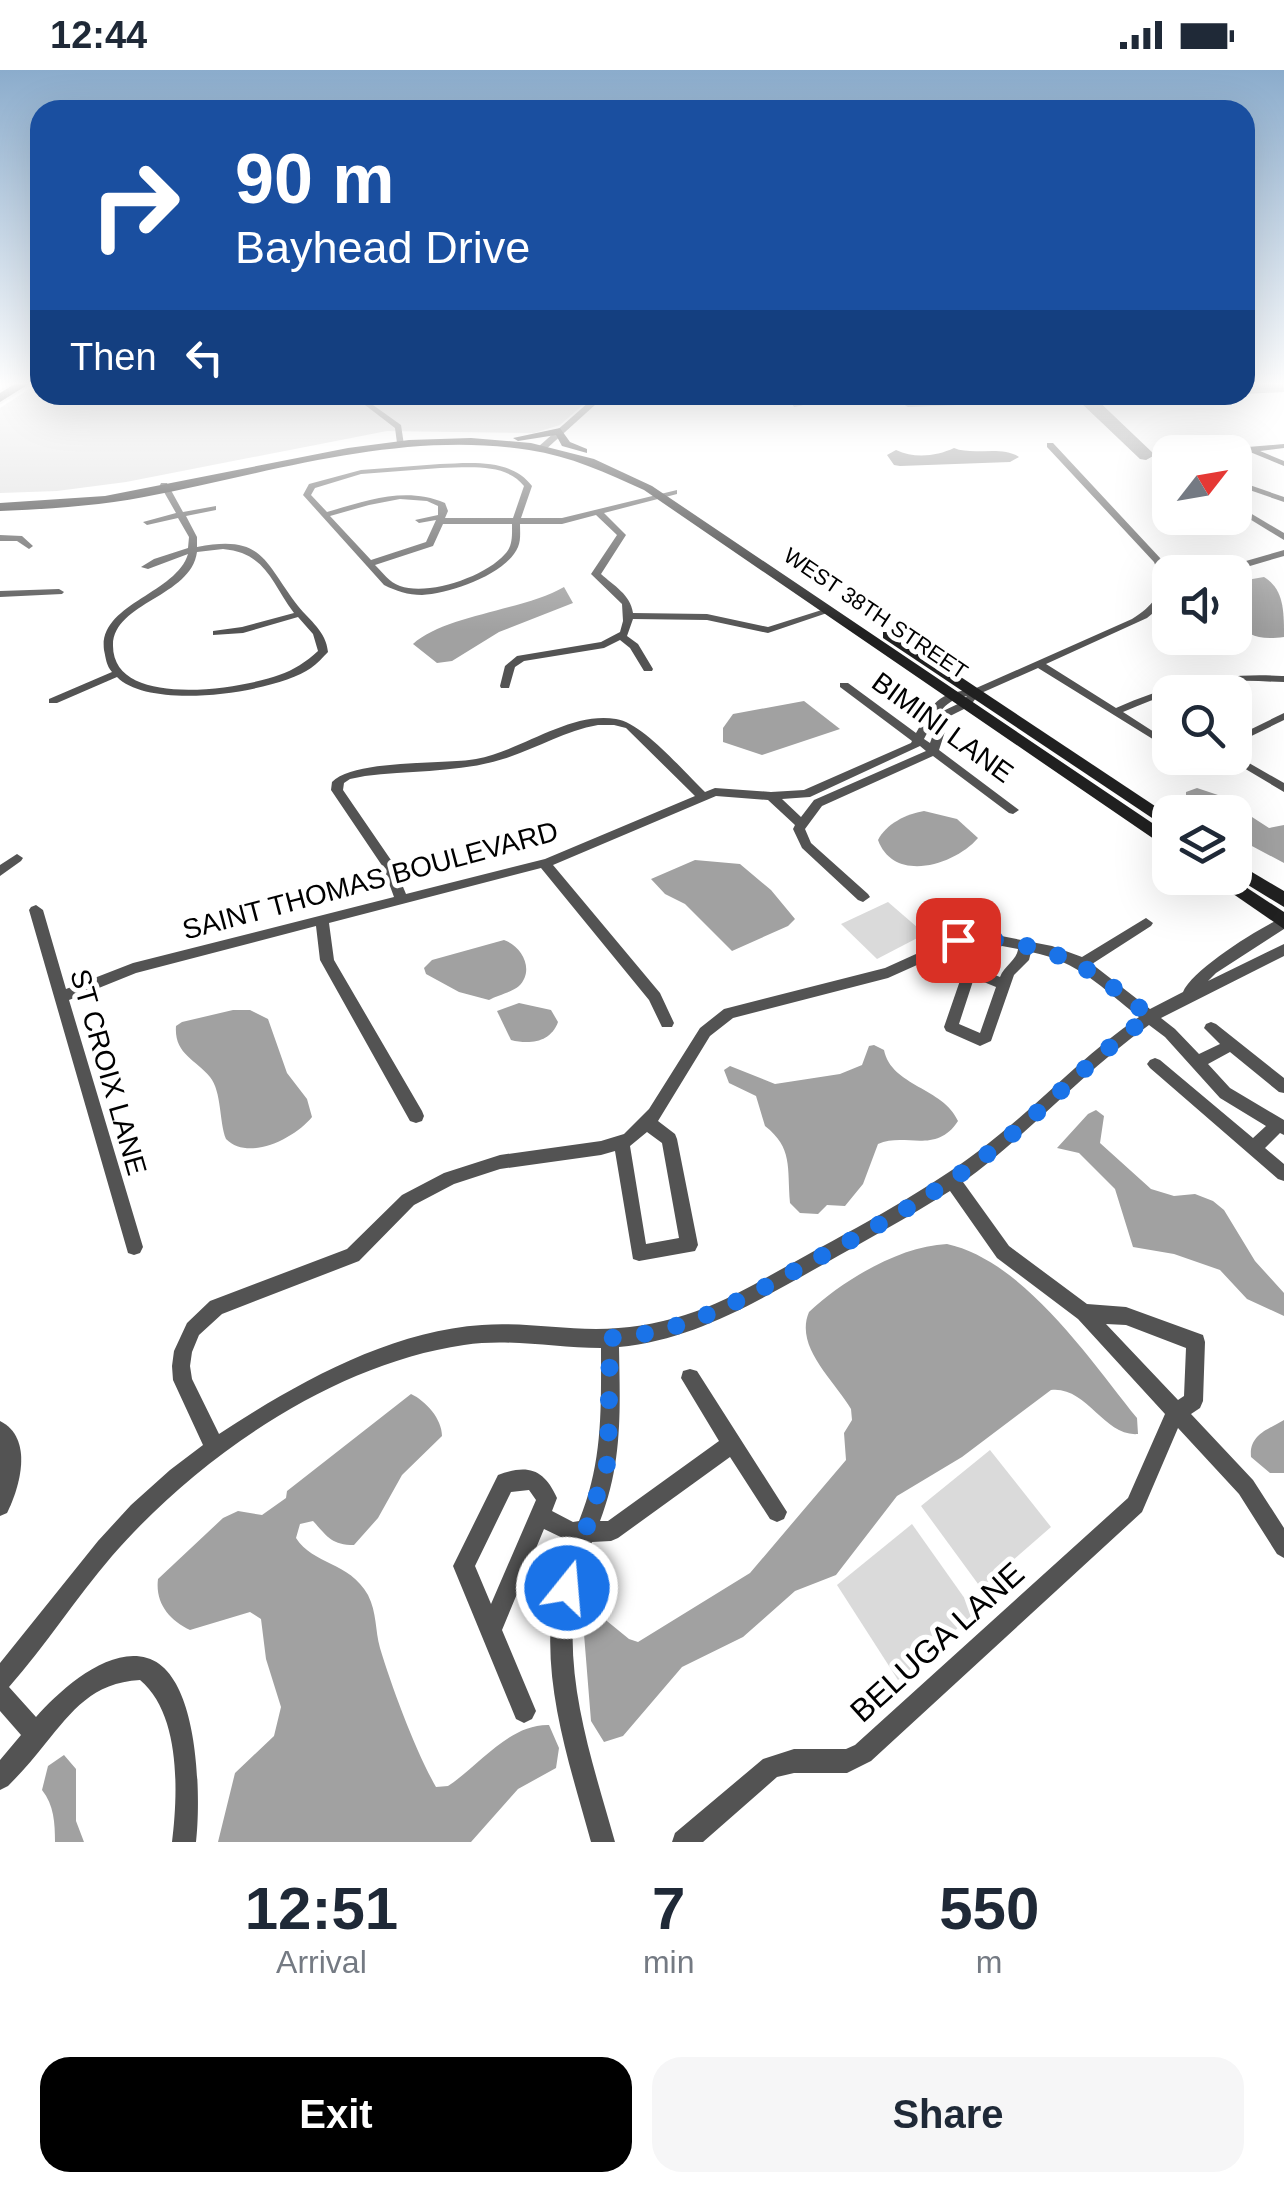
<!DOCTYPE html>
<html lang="en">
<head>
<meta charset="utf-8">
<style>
	:root { --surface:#fff; --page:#f6f6f7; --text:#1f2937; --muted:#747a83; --accent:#000 }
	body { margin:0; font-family:Helvetica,sans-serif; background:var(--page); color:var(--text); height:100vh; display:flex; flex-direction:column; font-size:38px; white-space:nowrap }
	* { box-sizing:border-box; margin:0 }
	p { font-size:32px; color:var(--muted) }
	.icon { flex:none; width:55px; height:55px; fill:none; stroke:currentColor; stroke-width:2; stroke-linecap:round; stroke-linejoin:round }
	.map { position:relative; height:1772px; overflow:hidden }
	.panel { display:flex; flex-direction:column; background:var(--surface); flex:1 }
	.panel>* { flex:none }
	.top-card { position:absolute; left:30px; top:30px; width:1225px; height:305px; border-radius:30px; box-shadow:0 10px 40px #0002; background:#1a4fa0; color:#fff; overflow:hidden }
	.needle { width:65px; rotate:59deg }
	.fabs { position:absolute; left:1152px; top:365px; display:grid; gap:20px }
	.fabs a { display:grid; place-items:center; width:100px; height:100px; border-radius:20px; background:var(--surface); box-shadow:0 10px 40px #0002; font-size:50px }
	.pin { position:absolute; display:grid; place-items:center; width:85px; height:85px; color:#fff; margin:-42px; border-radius:20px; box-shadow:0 5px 15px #0006 }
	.me { position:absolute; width:110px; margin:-55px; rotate:17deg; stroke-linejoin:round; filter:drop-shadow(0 0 8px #0008) }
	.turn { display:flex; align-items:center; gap:35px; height:210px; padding:0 40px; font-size:45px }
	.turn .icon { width:130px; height:130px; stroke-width:2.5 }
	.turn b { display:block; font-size:70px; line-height:85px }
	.then { display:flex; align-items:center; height:95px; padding:0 40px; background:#0003; gap:20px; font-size:38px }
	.eta { display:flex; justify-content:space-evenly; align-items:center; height:170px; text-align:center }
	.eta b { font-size:60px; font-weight:800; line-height:70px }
	.cta { display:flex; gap:20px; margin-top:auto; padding:20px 40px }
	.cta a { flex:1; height:115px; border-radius:30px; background:var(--accent); color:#fff; font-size:40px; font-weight:800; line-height:115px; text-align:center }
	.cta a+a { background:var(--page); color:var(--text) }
	.status { display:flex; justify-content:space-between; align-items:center; height:70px; padding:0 50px; background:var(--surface); direction:ltr }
	.status svg { height:28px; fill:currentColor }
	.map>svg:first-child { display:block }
	.green { fill:#dadada }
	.water { fill:#a1a1a1 }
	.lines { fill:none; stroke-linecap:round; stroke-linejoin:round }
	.taxiway { fill:#808080; fill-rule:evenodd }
	.motorway-casing { stroke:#dbdbdb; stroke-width:5 }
	.minor { fill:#535353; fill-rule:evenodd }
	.tertiary { fill:#535353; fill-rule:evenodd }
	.secondary { fill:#202020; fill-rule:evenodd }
	.motorway { fill:#000; fill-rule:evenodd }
	.route { stroke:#1a73e8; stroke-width:18; stroke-dasharray:0 32.4 }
	.labels { text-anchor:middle; stroke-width:10; stroke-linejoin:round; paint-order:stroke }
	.far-street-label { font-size:22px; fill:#000; stroke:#fff }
	.street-label { font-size:28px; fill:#000; stroke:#fff }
	.near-street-label { font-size:32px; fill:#000; stroke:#fff }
</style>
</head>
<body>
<div class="status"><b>12:44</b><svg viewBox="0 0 49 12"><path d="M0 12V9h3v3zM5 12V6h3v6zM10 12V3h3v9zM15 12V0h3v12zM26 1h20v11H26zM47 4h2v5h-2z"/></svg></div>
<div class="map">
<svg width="1284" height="1772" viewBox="0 0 1284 1772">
	<rect width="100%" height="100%" fill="#fff"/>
	<!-- green -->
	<g class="green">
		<path d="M40,312v13h554l-34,30 -26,8 -147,-2 -261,51 -69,9 -57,2v-85z"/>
		<path d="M888,832l37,32 -48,25 -36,-35z"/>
		<path d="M990,1380l61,77 -70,61 -60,-82z"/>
		<path d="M912,1454l63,89 -77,67 -61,-95z"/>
	</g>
	<!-- water -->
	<g class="water">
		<path d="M1264,507c20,12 20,34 20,60 -47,6 -49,-16 -49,-55z"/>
		<path d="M564,517l9,16 -74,29 -47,29 -15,2 -24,-19c32,-29 112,-34 151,-57z"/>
		<path d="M804,631l36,28 -78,26 -39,-13v-14l10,-14z"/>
		<path d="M1197,718l21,7 51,33 15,-3v38l-49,-26v-25h-37l-12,-9v-11z"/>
		<path d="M924,741l33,8 21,19c-23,27 -84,46 -100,2 8,-16 28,-26 46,-29z"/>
		<path d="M695,790l45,4 31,26 24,29 -7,7 -56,25 -47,-47 -20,-10 -14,-15z"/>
		<path d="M504,870c18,6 31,30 15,46 -7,6 -22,10 -30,14l-30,-8 -33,-18 -2,-6 8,-8z"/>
		<path d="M519,933l32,7 7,12c-7,20 -28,23 -47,18l-14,-29z"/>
		<path d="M233,940h17l18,9 19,54 20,26 5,18c-17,21 -63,45 -86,22 -7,-17 -4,-47 -16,-62 -15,-18 -36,-23 -34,-51l6,-4z"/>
		<path d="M874,975l10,5c7,36 60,38 74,71 -22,34 -53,11 -80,23l-15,40 -18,22 -18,-1 -9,9 -18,-1 -10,-10c-3,-36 3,-55 -25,-77l-9,-30 -27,-13 -5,-13 6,-4 45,18 65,-10 22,-9 7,-19z"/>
		<path d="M1096,1040l8,6 -4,27 51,46 23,7 21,-2 18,7 11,9 31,51 29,32v23l-37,-17 -27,-29 -46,-16 -41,-7 -18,-58 -36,-36 -22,-5 31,-34z"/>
		<path d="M947,1174c77,17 143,116 190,174l1,16c-34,3 -51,-48 -87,-44l-89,67 -65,39 -61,79 -41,16 -52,46 -61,30 -59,69 -19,6 -13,-21 -7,-87 5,-15 13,-2 27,22 9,3 112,-69 96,-113 -2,-27 8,-13 -1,-11c-16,-28 -57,-62 -42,-97 34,-32 91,-66 138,-68z"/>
		<path d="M411,1324c15,7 31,25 31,42l-40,39 -24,43 -24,27c-23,0 -27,-9 -41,-24l-13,3 -4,14c17,27 53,23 72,57 9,18 7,35 12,53 12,40 36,104 56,139l12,-1c32,-21 61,-62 101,-61l10,23 -3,20 -38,21 -47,53h-253l17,-69 39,-37 7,-29 -15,-48 -5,-40 -11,-7 -60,18c-21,-10 -35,-27 -32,-51l65,-61 15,-7 24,4 24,-17 1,-7z"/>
		<path d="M1284,1350v53h-14l-19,-16c-2,-22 16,-27 33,-37z"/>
		<path d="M64,1685l12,14v52l8,21h-29c0,-19 -1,-37 -13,-52l6,-24z"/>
	</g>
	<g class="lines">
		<!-- taxiway -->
		<g class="taxiway">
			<path d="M1284,312v10l-39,2v-10z"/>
			<path d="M787,325h16l5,9 -14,3z"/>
			<path d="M962,325h130l63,60 -9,5 -6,-1 -62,-59 -170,7 -8,-5 8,-5z"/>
			<path d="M954,378c19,8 48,-3 65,9l-9,5 -110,4 -6,-1 -7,-10 9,-5c19,9 41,6 58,-2z"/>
		</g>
		<!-- motorway casing -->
		<g class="motorway-casing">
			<path id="motorway" d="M18,312h14l-32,20v-9z"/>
		</g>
		<!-- minor -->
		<g class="minor">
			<path d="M352,325h7l42,30 3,20 -7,-2 -2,-15z"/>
			<path d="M1047,373h6l108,116 5,10 66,-4 52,-15v6l-51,15 -63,1 -3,2c3,20 -5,32 -20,44l-101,46 70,44c54,-24 107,-36 166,-32h2v6c-16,0 -32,-2 -48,-1 -41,3 -76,15 -113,31l45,29v4l-4,1 -126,-78 -59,26 -9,12 -20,10 -11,34 80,60 -6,4 -4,-1 -76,-57 -111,50 -17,23 6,14 57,51 2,3 -7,5 -5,-2 -56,-52 -9,-19 2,-4 -27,-25 -52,-4 -163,69 107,128 14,30 -2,4h-10l-13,-27 -108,-132 -212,55 5,37 88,151 2,5 -2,5 -6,2 -6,-2 -90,-161 -4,-34 -180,47 -67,27 74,247 -3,6 -6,2 -6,-2 -99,-343 2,-3 5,-2 7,5 23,79 67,-26 261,-66 -11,-30 -52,-77 1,-8c23,-23 109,-17 144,-23 45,-8 94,-48 140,-40 27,4 68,53 89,73l10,-4 56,4 33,-2 107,-47 1,-2 -72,-54v-4h8l68,50c19,-32 19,-39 58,-44l158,-70c24,-15 34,-29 22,-57l-107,-115zM967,626l-5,6 -21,10 -11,31 -6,-4c11,-20 18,-39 43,-43zM598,655h16l12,3 69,68 -150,63 -139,35 -13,-31 -50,-73 1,-7 6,-4 15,-3c46,-6 94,-3 138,-17 33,-10 61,-28 95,-34zM920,676l6,5 -112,49 -13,17 -19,-18 28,-2z"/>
			<path d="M1284,374v4l-24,3 24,10v5l-34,-14 -15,2 -4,-2 17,-5z"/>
			<path d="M440,394c31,-1 71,-6 92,22l-11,32h41l115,-28v4l-73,19 22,22 -25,39c13,12 29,20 32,39l74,1 61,13 60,-19 5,3 -65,22 -61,-13 -74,-1 -6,17 11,8 15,25 -1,2h-8l-14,-23 -10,-8 -16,8 -80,13 -9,6 -6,21h-8l-1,-2 5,-20 12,-10 84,-14 19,-10 3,-11 -1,-17 -31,-30 26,-39 -21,-20 -34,9h-42c0,8 1,16 -2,23 -11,27 -68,47 -96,48 -14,0 -26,-4 -38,-10l-81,-90 6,-11 52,-14zM440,398c27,0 65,-6 84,18l-11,32h-68l3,-7 -3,-8c-40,-17 -79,-2 -118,9l-16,-17 4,-7 46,-14zM400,429l27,2 11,5v9l-23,5 4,3 17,-3 -10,22 -55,18 -41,-44 39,-11zM443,454h69c0,11 1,22 -7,30 -20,23 -77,42 -105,32 -11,-4 -17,-13 -25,-21l58,-19z"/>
			<path d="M1235,410l49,17v5l-49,-17z"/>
			<path d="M161,413h6l16,29 33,-6v4l-30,6 11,21v10c67,-13 67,15 101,59 12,15 28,25 30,46 -5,5 -11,12 -17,16 -36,25 -161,43 -194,9l-60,26h-8v-4l63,-27c-6,-7 -6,-13 -8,-22 -6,-46 72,-56 84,-96l-40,15 -7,-2 13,-8 34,-11 1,-11 -11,-19 -31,7 -4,-3 33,-9 -16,-28zM223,479c43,4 48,33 71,64l-52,14 -29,4v4l30,-2 55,-16 15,17 5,17c-12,11 -24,19 -39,24 -37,14 -167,35 -166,-30 1,-43 78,-48 84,-93z"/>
			<path d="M1235,434l49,29v7l-49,-30z"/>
			<path d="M0,465l22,1 11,10 -4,3 -12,-8h-17z"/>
			<path d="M59,519l5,3 -2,2 -62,3v-6z"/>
			<path d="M1284,643v7l-49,24v-7z"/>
			<path d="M1235,685l49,28v9l-57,-34h8z"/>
			<path d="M17,784l6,4 -2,3 -21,15v-11z"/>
			<path d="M1284,847v12l-68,44 -8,8 76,-37v12l-123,62 14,11 24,25 21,-10 -16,-16 2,-4 5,-2 5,2 68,54v15l-5,-1 -49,-40 -22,12 22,24 54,32v15l-4,-2 -15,15 19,16v17l-6,-2 -128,-111 -3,-4 3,-4 5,-2 5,2 93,78 13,-12 -46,-28 -55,-61 -16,-12c-66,47 -120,109 -186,157l46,64 78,58 39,3 77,28 2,7 -2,59 -3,7 -9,6 62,66 31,48v30l-7,-4 -38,-60 -61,-66 -36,84 -271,249 -24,12h-53l-17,4 -74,65h-31l3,-9 88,-74 31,-10h52l9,-4 273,-247 37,-84 -87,-95 -81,-61 -47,-67c-41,26 -84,49 -126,73 -65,36 -129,76 -205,83 1,62 4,114 -19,174h8l111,-80 -38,-63 2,-7 7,-2 7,2 90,141 -3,7 -7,3 -7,-3 -40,-62 -112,81 -7,3 -19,1c-8,21 -16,43 -18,67 -8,79 20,158 41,233h-24c-21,-77 -50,-159 -38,-240 3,-21 10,-40 18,-60l-27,-13 -42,101 34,81 -4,8 -8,4 -8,-4 -63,-153 45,-91c30,-11 46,-6 59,23l-5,13 21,11 6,-1c24,-59 22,-111 22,-173 -46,0 -91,-10 -137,-3 -131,19 -266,112 -352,211 -36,42 -66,89 -103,131l27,30c23,-26 72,-71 111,-59 53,15 54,141 49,184h-24c6,-48 9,-128 -32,-162 -48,3 -67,30 -95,64 -11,14 -24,29 -37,42l-8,4v-30l21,-25 -21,-24v-48l98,-122 33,-36 39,-35 33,-25 -30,-65 -1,-14 2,-15 13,-28 23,-22 137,-52 55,-54 42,-22 56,-18 101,-14 23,-7 25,-25 51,-81 24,-19 161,-41 73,-33 28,-2 66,13 30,11 64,-39 7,5 -2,3 -59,38 58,45 33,-17c9,-22 77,-65 101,-75zM986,873l32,6c-1,11 -14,17 -18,28l-22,-9 -20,-22zM946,882l18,17 -20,58 2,4 34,15 11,-5 23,-66 15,-15 2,-8c47,9 71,36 108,65 -50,34 -92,79 -139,117 -59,49 -126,84 -193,121 -39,21 -78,46 -122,60 -29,9 -59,14 -89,14 -38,0 -76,-7 -114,-4 -93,6 -187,59 -263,109l-27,-55 -2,-13 2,-14 7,-17 23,-21 137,-53 55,-56 40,-21 46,-15 101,-14 14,-4 18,108 6,2 56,-10 3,-6 -21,-106 -2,-5 -17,-13 52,-85 23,-18 155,-40zM974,908l22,9 -16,46 -21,-9zM647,1062l15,11 17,95 -33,6 -16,-98zM1106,1254l20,1 60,23 -2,48 -6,4zM529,1420l7,10 -45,104 -16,-38 36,-74z"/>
			<path d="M0,1351c34,17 20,66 7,92l-7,3z"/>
		</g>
		<!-- tertiary -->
		<path class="tertiary" d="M597,325h9l-62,56h-6v-4z"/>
		<!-- secondary -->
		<g class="secondary">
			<path d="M560,358l10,14 17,7v4l-25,-7 -6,-11 -38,6 -5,-3z"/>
			<path d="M471,368l60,5 63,16 58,27 518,349v15l-526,-360c-37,-17 -74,-34 -115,-40 -130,-20 -258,23 -385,47 -47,9 -96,12 -144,14v-8l105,-7 243,-48 61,-8z"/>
			<path d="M883,562h10l277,184v14l-287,-192z"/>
			<path d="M1235,792l49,29v16l-49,-30z"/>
			<path d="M1210,808h22l52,34v17z"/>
		</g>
		<!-- motorway -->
		<use href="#motorway" class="motorway"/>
	</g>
	<!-- sky -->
	<linearGradient id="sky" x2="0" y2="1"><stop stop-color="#8baccc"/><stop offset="0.56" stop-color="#fff"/><stop offset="1" stop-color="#fff" stop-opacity="0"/></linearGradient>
	<rect width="1284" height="560" fill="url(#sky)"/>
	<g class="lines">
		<!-- route -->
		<path class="route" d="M567,1518l41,-127 2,-123c78,-4 143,-45 210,-81 63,-34 125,-68 180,-113 52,-41 95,-90 150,-128 -50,-39 -72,-60 -137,-73 -19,-3 -36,-7 -55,-3"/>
	</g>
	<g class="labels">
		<!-- far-street labels -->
		<g class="far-street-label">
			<text transform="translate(876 543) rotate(34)" y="8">WEST 38TH STREET</text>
		</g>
		<!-- street labels -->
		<g class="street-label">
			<text transform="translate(943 657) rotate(36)" y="10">BIMINI LANE</text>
			<text transform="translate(370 810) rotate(-15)" y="10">SAINT THOMAS BOULEVARD</text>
			<text transform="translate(109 1002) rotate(74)" y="10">ST CROIX LANE</text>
		</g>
		<!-- near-street labels -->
		<g class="near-street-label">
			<text transform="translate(937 1572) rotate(-42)" y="11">BELUGA LANE</text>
		</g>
	</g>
</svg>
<div class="fabs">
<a><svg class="needle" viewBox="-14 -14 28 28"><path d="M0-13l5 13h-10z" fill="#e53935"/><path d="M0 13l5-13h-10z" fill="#747a83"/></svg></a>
<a><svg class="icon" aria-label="sound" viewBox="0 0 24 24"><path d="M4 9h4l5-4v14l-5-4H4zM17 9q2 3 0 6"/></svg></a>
<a><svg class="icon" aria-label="search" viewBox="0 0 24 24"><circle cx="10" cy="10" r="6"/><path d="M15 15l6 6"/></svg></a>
<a><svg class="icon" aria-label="layers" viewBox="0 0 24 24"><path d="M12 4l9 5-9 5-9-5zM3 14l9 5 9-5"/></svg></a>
</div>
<div class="pin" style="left:958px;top:870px;background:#d93025"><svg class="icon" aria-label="arrive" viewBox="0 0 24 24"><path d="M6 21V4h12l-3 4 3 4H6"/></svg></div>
<svg class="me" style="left:567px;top:1518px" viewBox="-20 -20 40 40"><circle r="17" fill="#1a73e8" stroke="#fff" stroke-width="3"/><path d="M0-11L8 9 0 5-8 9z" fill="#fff"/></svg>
<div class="top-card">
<div class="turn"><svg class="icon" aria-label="right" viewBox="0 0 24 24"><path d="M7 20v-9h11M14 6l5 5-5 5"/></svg><div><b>90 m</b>Bayhead Drive</div></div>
<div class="then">Then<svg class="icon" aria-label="left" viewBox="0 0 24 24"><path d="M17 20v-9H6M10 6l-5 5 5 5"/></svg></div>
</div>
</div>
<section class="panel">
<div class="eta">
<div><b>12:51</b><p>Arrival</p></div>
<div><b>7</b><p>min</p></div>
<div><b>550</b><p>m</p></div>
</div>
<div class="cta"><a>Exit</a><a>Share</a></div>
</section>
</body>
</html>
